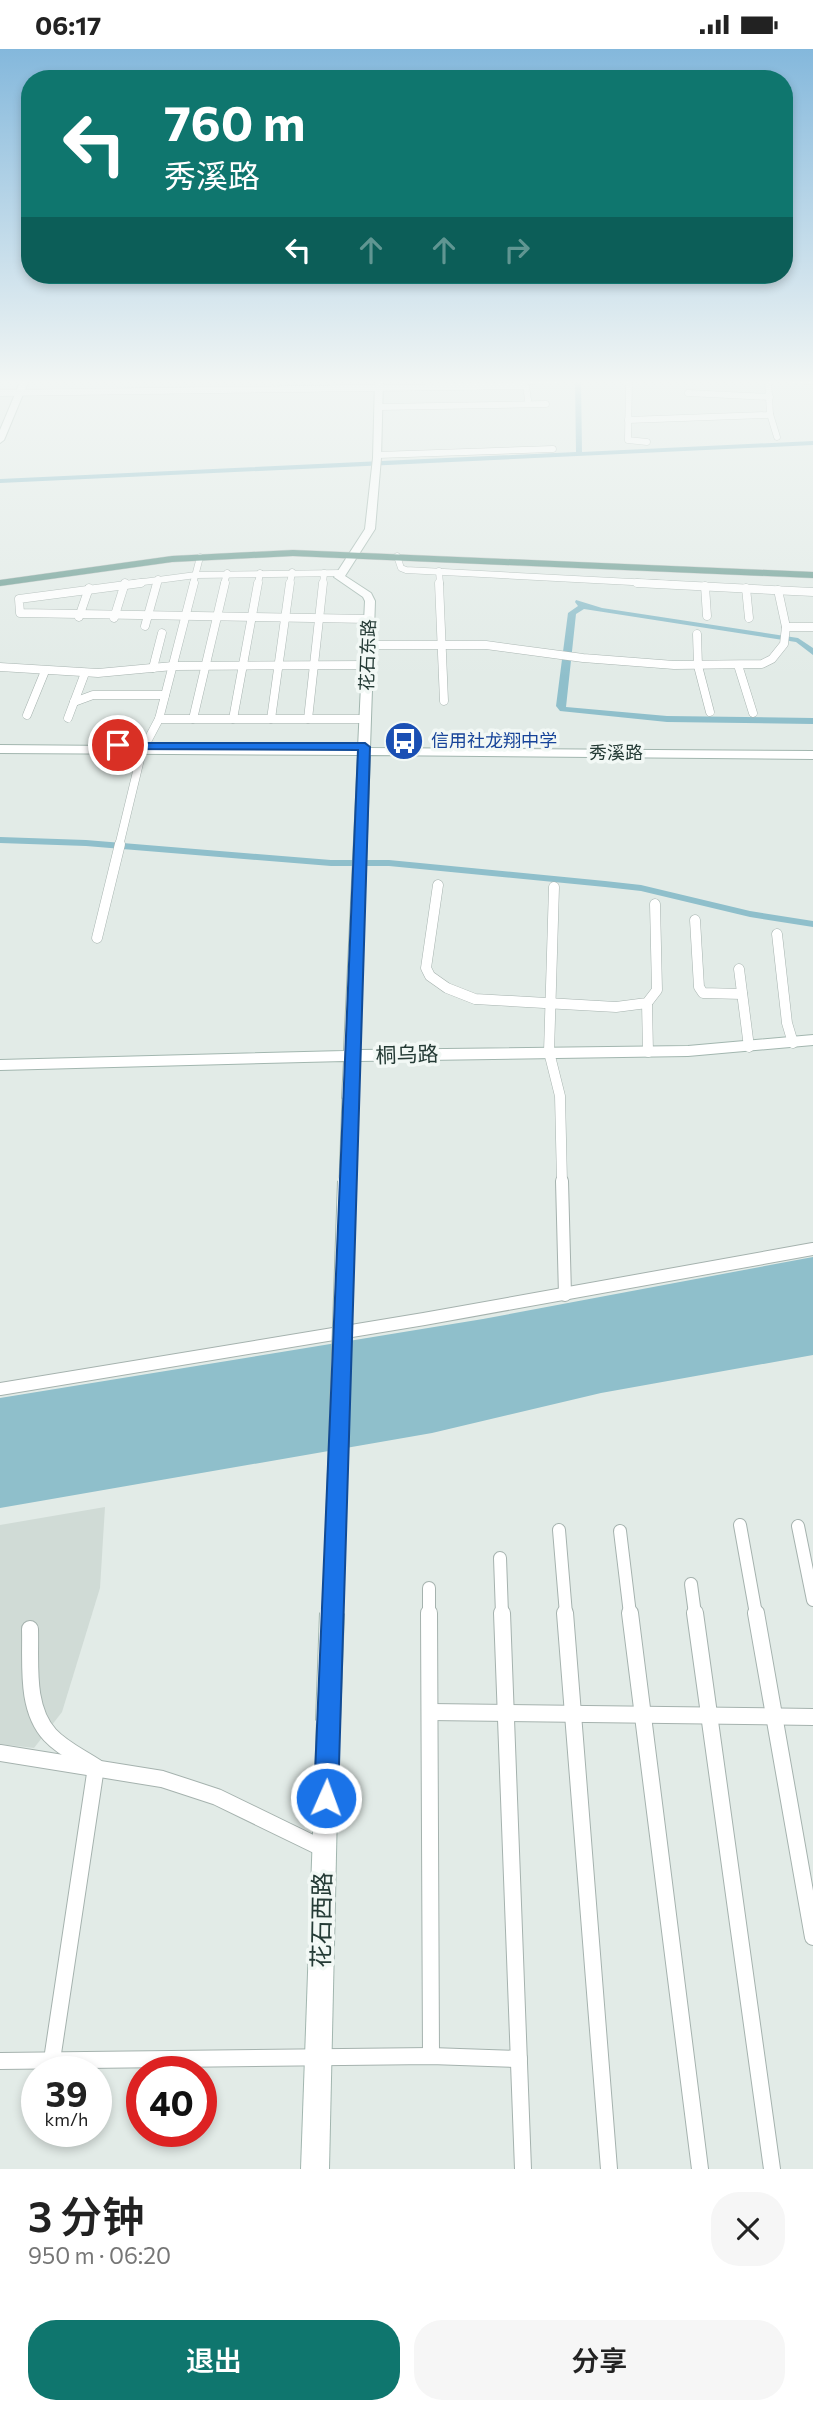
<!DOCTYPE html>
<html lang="zh">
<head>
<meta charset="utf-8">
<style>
	:root { --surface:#fff; --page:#f6f6f6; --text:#222; --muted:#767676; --accent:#0f766e }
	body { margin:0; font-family:Commissioner,"Noto Sans SC",sans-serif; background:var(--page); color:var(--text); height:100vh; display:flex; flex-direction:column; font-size:26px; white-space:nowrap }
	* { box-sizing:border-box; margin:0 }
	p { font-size:23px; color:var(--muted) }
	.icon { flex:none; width:38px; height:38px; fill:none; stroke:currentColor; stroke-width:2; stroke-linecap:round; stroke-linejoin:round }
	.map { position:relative; height:2120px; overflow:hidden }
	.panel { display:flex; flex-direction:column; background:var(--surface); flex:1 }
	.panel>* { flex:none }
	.banner { position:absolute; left:21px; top:21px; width:772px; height:214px; border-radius:28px; box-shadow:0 4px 10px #0003; background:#0f766e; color:#fff; overflow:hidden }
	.speed { position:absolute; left:21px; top:2007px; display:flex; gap:14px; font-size:35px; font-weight:700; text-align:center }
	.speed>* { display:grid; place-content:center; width:91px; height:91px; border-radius:50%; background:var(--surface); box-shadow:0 4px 10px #0003; line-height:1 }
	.speed small { font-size:18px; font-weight:400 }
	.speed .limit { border:10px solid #d22; background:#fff; color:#111 }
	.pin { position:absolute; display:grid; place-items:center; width:60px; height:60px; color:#fff; margin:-30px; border:4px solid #fff; border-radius:50%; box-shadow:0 2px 7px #0007 }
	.me { position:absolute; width:77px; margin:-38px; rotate:2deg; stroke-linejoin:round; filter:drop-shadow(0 0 5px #0008) }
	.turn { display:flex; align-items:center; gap:24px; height:147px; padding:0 28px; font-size:32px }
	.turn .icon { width:91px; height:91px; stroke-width:2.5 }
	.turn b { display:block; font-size:49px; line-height:60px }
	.lanes { display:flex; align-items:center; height:66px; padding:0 28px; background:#0003; justify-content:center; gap:35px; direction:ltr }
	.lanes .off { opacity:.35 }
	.round { display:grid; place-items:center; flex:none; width:74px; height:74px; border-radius:28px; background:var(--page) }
	.headline { display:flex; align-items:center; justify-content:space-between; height:119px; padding:0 28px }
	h1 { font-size:42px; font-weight:600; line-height:52px }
	.primary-button { display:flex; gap:14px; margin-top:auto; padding:14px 28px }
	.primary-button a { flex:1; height:80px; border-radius:28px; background:var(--accent); color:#fff; font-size:28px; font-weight:600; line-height:80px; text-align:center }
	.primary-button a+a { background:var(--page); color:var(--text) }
	.status { display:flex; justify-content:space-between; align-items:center; height:49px; padding:0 35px; background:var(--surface); direction:ltr }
	.status svg { height:19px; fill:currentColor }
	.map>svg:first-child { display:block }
	.built { fill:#d0dbd6 }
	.water { fill:#8fbfcb }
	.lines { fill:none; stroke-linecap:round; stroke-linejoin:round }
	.canal { fill:#8fbfcb; fill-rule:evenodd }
	.street-far4-casing { stroke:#a5b2ae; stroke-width:7 }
	.street-far3-casing { stroke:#a5b2ae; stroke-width:9 }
	.street-far2-casing { stroke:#a5b2ae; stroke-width:11 }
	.street-far1-casing { stroke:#a5b2ae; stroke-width:14 }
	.street-casing { stroke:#a5b2ae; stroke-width:18 }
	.secondary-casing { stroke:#a2b6af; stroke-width:2 }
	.primary-casing { stroke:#c2c8c6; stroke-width:1 }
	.street-far4 { stroke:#fff; stroke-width:6 }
	.street-far3 { stroke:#fff; stroke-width:8 }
	.street-far2 { stroke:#fff; stroke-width:10 }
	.street-far1 { stroke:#fff; stroke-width:12 }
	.street { stroke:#fff; stroke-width:16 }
	.secondary { fill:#fff; fill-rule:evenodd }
	.primary { fill:#6b9c92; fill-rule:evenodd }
	.secondary-bridge-far2-casing { stroke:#a2b6af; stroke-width:17; stroke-linecap:butt }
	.secondary-bridge-far1-casing { stroke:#a2b6af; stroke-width:20; stroke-linecap:butt }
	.secondary-bridge-casing { stroke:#a2b6af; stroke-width:26; stroke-linecap:butt }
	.secondary-bridge-far2 { stroke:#fff; stroke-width:15 }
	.secondary-bridge-far1 { stroke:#fff; stroke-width:18 }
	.secondary-bridge { stroke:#fff; stroke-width:24 }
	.route { fill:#1a73e8; stroke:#114b97; stroke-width:2 }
	.labels { text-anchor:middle; stroke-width:7; stroke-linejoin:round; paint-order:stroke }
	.far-street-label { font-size:18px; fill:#243a35; stroke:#f2f8f5 }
	.far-transit-label { font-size:18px; fill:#164399; stroke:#f2f8f5; text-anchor:start }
	.street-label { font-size:21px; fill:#243a35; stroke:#f2f8f5 }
	.near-street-label { font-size:24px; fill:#243a35; stroke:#f2f8f5 }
</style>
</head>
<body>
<div class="status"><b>06:17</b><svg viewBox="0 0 49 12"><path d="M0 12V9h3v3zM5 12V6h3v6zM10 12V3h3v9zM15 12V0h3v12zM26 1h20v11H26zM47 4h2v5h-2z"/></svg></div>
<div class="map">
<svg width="813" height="2120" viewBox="0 0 813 2120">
	<rect width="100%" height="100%" fill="#e2ebe7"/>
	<!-- built -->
	<path class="built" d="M105,1458l-5,81 -38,124 -28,36 -34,-4v-219z"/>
	<!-- water -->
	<path class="water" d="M813,1208v98l-212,38 -169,40 -432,75v-110l483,-79z"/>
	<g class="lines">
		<!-- canal -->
		<g class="canal">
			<path d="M575,331h6l1,72 231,-11v4l-813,38v-4l576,-27z"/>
			<path d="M576,551l26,8 196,30 15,10v7l-17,-13 -212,-33 -8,5 -10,93 101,9 146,2v6l-146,-2 -107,-11 -4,-5 12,-93 10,-7 -3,-4z"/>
			<path d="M0,788l86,3 245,20h58l216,21 36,4 109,26 63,10v6l-63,-10 -109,-26 -36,-4 -216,-21h-58l-245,-20 -86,-3z"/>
		</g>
		<!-- street-far4 casing -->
		<g class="street-far4-casing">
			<g id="street-far4">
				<path d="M629,331l-1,60 19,2"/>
				<path d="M794,331l19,1"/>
				<path d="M518,332l42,-1"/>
				<path d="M0,344l526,-7 2,14"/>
				<path d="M688,344l82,4"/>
				<path d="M379,358l167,-3"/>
				<path d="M770,365l7,23"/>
				<path d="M628,371l139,-5 3,-1 -2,-34"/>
				<path d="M378,406l175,-6"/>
				<path d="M397,507l4,12 5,2 264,14"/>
				<path d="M439,522l1,13"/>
				<path d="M128,535l68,-9 146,-2"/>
				<path d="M157,535l1,-5"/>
				<path d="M193,535l7,-27"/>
				<path d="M224,535l3,-11"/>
				<path d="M258,535l2,-11"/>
				<path d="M290,535l2,-12"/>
				<path d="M323,535l1,-11"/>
			</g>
		</g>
		<!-- street-far3 casing -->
		<g class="street-far3-casing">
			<g id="street-far3">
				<path d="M141,534l-122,16 1,14 349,6"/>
				<path d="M439,534l5,118"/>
				<path d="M637,534l176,9"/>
				<path d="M705,537l2,30"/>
				<path d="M746,539l3,30"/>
				<path d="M778,541l8,37"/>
				<path d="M79,568l10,-29"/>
				<path d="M114,569l11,-35"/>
				<path d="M145,577l12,-43"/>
				<path d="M697,585l1,32 12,46"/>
				<path d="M368,596h118l97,13 91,7 88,-1 10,-5 12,-15 2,-17h27"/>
				<path d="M738,616l15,48"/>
				<path d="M0,618l98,6 75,-7 195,-1"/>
				<path d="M153,619l9,-35"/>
				<path d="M74,653l19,-7h72"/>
				<path d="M27,666l18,-44"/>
				<path d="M68,669l17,-45"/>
				<path d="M159,670h207"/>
				<path d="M193,670l32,-136"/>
				<path d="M233,670l25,-136"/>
				<path d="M271,670l19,-136"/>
				<path d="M308,670l15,-136"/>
				<path d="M119,797l23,-95 17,-32 35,-136"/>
			</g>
		</g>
		<!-- street-far2 casing -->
		<g class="street-far2-casing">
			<g id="street-far2">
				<path d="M438,836l-12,83 4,8 17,12 28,11 141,8 31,-4 10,-13 -2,-86"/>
				<path d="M554,838l-5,165 11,44 2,86"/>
				<path d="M695,871l4,67 4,6 39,1"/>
				<path d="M777,885l10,89 6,20"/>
				<path d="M97,889l23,-94"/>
				<path d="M739,920l10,78"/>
				<path d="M647,954l1,49"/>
			</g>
		</g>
		<!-- street-far1 casing -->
		<g class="street-far1-casing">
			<g id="street-far1">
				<path d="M562,1132l3,114"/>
				<path d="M0,1340l424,-70 389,-70"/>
				<path d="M740,1476l16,89"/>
				<path d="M798,1477l15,74"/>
				<path d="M559,1481l7,84"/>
				<path d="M620,1482l10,83"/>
				<path d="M500,1509l2,56"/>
				<path d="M691,1535l4,30"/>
				<path d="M429,1539v26"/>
			</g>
		</g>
		<!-- street casing -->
		<g class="street-casing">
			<g id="street">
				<path d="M429,1564l2,443"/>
				<path d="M502,1564l21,556"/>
				<path d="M565,1564l44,556"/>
				<path d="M630,1564l70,556"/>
				<path d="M695,1564l77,556"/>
				<path d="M756,1564l57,324"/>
				<path d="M30,1580c1,34 -5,79 20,106 13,14 31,22 46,32l-44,293"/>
				<path d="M430,1663l383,5"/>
				<path d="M0,1704l162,26 55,18 107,52"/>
				<path d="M0,2012l431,-5 88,3"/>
			</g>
		</g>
		<!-- secondary casing -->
		<g class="secondary-casing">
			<g id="secondary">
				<path d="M21,331h8l-25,60 -4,3v-13z"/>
				<path d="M375,331h8l-2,78 -6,71 -30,47 26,17 4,8 -5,147 443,3v8l-443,-4 -11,295 329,-4 125,-11v10l-125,11 -329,5 -1,37 -8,6 -8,-6 2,-37 -344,9v-10l344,-9 14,-296 -358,-2v-8l358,3 7,-147 -2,-4 -29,-20 31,-48 8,-71z"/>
				<path d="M328,1661l8,3 3,8 -10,448h-28l16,-448 3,-8z"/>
			</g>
		</g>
		<!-- primary casing -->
		<g class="primary-casing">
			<path id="primary" d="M293,501l520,22v6l-520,-22 -121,6 -172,24v-6l172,-24z"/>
		</g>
		<!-- street-far4 -->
		<use href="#street-far4" class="street-far4"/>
		<!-- street-far3 -->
		<use href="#street-far3" class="street-far3"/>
		<!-- street-far2 -->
		<use href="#street-far2" class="street-far2"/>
		<!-- street-far1 -->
		<use href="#street-far1" class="street-far1"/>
		<!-- street -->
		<use href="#street" class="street"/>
		<!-- secondary -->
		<use href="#secondary" class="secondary"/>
		<!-- primary -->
		<use href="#primary" class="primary"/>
		<!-- secondary-bridge-far2 casing -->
		<g class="secondary-bridge-far2-casing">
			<path id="secondary-bridge-far2" d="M347,1133l3,-84"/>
		</g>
		<!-- secondary-bridge-far1 casing -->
		<g class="secondary-bridge-far1-casing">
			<path id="secondary-bridge-far1" d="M332,1565l15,-433"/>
		</g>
		<!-- secondary-bridge casing -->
		<g class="secondary-bridge-casing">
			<path id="secondary-bridge" d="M328,1672l4,-108"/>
		</g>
		<!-- secondary-bridge-far2 -->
		<use href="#secondary-bridge-far2" class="secondary-bridge-far2"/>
		<!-- secondary-bridge-far1 -->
		<use href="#secondary-bridge-far1" class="secondary-bridge-far1"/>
		<!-- secondary-bridge -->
		<use href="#secondary-bridge" class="secondary-bridge"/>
	</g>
	<!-- sky -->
	<linearGradient id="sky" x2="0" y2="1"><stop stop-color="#84b8dc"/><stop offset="0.53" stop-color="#f2f6f4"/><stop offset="1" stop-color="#f2f6f4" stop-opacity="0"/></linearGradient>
	<rect width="813" height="628" fill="url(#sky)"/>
	<!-- route -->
	<path class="route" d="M114,694h251l5,4 -32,1051 -4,8 -8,4 -8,-4 -4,-8 44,-1048 -240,-1 -5,-4z"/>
	<!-- icons -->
	<defs>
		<g id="bus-disc" transform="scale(2.0125)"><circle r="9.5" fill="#1a4fb4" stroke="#f2f8f5"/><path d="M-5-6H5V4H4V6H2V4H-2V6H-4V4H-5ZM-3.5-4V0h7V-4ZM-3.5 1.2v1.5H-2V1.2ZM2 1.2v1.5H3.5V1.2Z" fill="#fff"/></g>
	</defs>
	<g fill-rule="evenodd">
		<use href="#bus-disc" x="404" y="692"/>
	</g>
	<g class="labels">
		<!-- far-street labels -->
		<g class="far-street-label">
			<text transform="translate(368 606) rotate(-88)" y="6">花石东路</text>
			<text x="616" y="710">秀溪路</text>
		</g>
		<!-- far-transit labels -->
		<g class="far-transit-label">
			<text x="431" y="698">信用社龙翔中学</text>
		</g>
		<!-- street labels -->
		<g class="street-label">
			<text transform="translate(407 1006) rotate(-2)" y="7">桐乌路</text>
		</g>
		<!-- near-street labels -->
		<g class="near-street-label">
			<text transform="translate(322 1871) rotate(-89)" y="8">花石西路</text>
		</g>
	</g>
</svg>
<div class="speed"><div>39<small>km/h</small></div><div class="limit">40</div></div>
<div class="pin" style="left:118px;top:696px;background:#d93025"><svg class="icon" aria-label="arrive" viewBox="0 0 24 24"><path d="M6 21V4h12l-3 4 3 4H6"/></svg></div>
<svg class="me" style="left:326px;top:1749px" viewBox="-20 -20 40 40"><circle r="17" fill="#1a73e8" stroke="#fff" stroke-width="3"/><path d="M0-11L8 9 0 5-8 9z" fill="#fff"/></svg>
<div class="banner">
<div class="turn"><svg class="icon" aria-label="left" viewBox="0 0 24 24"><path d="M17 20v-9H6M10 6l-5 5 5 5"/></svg><div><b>760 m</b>秀溪路</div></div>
<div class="lanes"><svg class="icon" aria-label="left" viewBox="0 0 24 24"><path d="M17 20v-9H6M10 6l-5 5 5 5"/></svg><svg class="icon off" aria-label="ahead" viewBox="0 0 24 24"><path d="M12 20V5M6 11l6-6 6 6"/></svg><svg class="icon off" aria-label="ahead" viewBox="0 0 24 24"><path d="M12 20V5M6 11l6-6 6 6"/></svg><svg class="icon off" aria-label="right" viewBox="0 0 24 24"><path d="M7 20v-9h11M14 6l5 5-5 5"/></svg></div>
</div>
</div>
<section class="panel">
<div class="headline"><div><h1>3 分钟</h1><p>950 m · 06:20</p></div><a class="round"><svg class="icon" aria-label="close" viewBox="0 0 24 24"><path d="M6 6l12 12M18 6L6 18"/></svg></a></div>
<div class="primary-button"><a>退出</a><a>分享</a></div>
</section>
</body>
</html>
